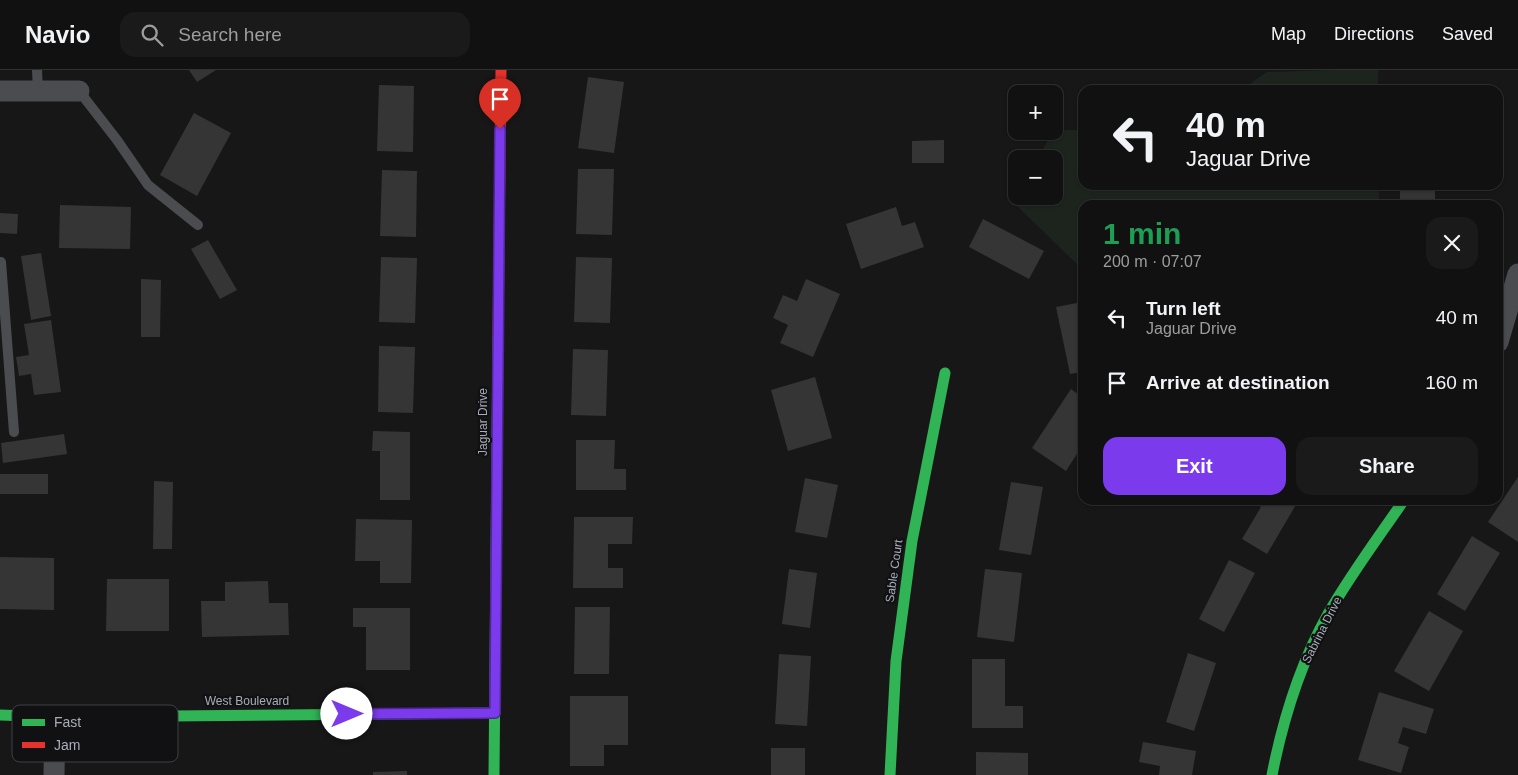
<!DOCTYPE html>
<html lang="en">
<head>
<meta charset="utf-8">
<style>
	:root { --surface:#111; --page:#1a1a1a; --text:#f1f3f6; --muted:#9c9d9f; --line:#303131; --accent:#7c3aed }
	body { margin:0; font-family:Helvetica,sans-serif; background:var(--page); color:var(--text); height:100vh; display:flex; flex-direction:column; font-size:19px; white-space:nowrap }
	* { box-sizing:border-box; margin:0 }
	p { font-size:16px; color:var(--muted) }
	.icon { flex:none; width:28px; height:28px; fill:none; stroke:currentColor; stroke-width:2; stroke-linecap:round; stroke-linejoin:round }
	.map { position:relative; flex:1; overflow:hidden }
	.side { position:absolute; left:1078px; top:130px; width:425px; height:305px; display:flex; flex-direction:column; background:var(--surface); border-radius:15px; box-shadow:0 1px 4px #0004,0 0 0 1px var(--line) }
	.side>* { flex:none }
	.banner { position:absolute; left:1078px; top:15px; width:425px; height:105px; border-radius:15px; box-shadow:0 1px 4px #0004,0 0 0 1px var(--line); background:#111; color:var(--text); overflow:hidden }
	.buttons { position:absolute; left:1008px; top:15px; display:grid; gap:10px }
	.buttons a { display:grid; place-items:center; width:55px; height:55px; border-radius:10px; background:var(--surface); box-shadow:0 1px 4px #0004,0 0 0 1px var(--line); font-size:25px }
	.pin { position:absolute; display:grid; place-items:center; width:42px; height:42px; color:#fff; margin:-51px -21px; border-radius:50% 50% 50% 0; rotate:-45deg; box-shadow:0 0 5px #0007 }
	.pin .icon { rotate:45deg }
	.me { position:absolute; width:55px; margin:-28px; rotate:90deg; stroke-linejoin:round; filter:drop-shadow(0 0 4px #0008) }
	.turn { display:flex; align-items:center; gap:18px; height:105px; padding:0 25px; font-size:22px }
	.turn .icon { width:65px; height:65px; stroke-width:2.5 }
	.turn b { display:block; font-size:35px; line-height:42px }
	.round { display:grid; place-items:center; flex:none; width:52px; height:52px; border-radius:15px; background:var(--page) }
	.summary { display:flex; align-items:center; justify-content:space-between; height:85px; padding:0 25px }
	h1 { font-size:30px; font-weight:600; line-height:38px; color:#1e9e55 }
	.cta { display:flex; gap:10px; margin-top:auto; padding:10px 25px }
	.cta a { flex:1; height:58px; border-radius:15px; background:var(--accent); color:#fff; font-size:20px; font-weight:600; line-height:58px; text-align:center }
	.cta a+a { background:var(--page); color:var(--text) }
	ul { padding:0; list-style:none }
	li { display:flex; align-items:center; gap:15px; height:65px; padding:0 25px }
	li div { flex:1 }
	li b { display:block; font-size:19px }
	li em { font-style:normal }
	header { display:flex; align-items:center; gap:30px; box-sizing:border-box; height:70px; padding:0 25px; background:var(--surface); border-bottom:1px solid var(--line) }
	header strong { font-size:24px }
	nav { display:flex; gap:28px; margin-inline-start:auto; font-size:18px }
	.search { width:350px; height:45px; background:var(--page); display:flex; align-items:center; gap:12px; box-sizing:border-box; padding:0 18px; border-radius:15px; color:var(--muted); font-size:19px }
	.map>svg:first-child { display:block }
	.green { fill:#1d241e }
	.building { fill:#353536 }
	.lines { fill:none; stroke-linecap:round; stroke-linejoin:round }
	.lane { stroke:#4b4c50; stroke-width:10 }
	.street { stroke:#4b4c50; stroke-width:21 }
	.fast { stroke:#30b455; stroke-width:11 }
	.jam { stroke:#e5322d; stroke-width:11 }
	.route-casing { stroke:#51269a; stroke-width:12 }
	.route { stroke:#7c3aed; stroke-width:9 }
	.labels { text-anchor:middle; stroke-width:4.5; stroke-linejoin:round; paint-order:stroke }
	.street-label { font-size:12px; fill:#a8adb8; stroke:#111113 }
	.key { fill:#111113; stroke:#3e4045; stroke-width:1 }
	.key-label { font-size:14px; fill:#a8adb8 }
</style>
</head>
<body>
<header>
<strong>Navio</strong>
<div class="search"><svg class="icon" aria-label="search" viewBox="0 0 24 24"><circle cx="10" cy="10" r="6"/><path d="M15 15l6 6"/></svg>Search here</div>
<nav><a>Map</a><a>Directions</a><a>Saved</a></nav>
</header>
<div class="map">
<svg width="1518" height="705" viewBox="0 0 1518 705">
	<rect width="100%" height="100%" fill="#171717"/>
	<!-- green -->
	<g class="green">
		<path d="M1334,0h44v20h-137l26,-18z"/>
		<path d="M1054,60h28v55h297v17l-3,3h-294v64l-69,-67 3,-6h38v-37h-17z"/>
	</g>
	<!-- building -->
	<g class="building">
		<path d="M189,0h27l-19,12z"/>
		<path d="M588,7l36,5 -10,71 -36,-5z"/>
		<path d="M379,15l35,1 -1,66 -36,-1z"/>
		<path d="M194,43l37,20 -34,63 -37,-21z"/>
		<path d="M944,70v23h-32v-22z"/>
		<path d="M578,99h36l-2,66 -36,-1z"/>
		<path d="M382,100l35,1 -1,66 -36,-1z"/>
		<rect x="1400" y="115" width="35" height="20"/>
		<path d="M60,135l71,2 -1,42 -71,-1z"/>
		<path d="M896,137l6,19 13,-4 9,25 -63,22 -15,-45z"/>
		<path d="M0,143l18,1 -1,20 -17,-1z"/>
		<path d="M983,149l61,32 -15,28 -60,-32z"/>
		<path d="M208,170l29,50 -17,9 -29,-50z"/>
		<path d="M41,183l10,63 -20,4 -10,-64z"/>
		<path d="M381,187l36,1 -2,65 -36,-1z"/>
		<path d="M576,187l36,1 -2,65 -36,-1z"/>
		<path d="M141,209l20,1 -1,57h-19z"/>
		<path d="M806,209l34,15 -27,63 -33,-14 8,-18 -15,-7 10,-23 14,6z"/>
		<path d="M1082,232v70l-12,2 -14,-67z"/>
		<path d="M51,250l10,72 -27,3 -3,-21 -12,2 -3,-19 13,-2 -5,-31z"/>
		<path d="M379,276l36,1 -2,66 -35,-1z"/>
		<path d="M573,279l35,1 -2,66 -35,-1z"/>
		<path d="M815,307l17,61 -44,13 -17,-61z"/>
		<path d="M1071,319l11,8v49l-16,25 -34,-23z"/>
		<path d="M373,361l37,1v68h-30v-49h-8z"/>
		<path d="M64,364l3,20 -64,9 -2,-20z"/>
		<path d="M576,370h39l-1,29h12v21h-50z"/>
		<rect x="0" y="404" width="48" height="20"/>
		<path d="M1518,407v65l-30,-20z"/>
		<path d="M805,408l33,7 -11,53 -32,-6z"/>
		<path d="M154,411l19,1 -1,67h-19z"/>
		<path d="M1011,412l32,5 -12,68 -32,-5z"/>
		<path d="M1249,430h44l4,3 -30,51 -25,-15 19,-32z"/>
		<path d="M574,447h59l-1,27h-24v24h15v20h-50z"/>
		<path d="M356,449l56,1 -1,63h-31v-22h-25z"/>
		<path d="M1472,466l28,17 -35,58 -28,-17z"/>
		<path d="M0,487l54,1v52l-54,-1z"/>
		<path d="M1229,490l26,13 -31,59 -25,-13z"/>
		<path d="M789,499l28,4 -7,55 -28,-4z"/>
		<path d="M985,499l37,4 -8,69 -37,-5z"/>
		<path d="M107,509h62v52h-63z"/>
		<path d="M268,511l1,22h19l1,32 -87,2 -1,-36h24v-19z"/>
		<path d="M575,537h35l-1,67h-35z"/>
		<path d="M353,538h57v62h-44v-43h-13z"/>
		<path d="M1429,541l34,20 -34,60 -35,-20z"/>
		<path d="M1188,583l28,10 -22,68 -28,-9z"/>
		<path d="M779,584l32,2 -4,70 -32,-2z"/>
		<path d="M972,589h33v47h18v22h-51z"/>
		<path d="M1379,622l55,17 -8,25 -23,-7 -5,16 11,4 -8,26 -43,-13z"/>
		<path d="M570,626h58v49h-24v21h-34z"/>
		<path d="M1143,672l53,9 -4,24h-33l1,-9 -21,-4z"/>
		<rect x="771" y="678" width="34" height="27"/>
		<path d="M976,682l52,1v22h-52z"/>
		<path d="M407,701v4h-34v-3z"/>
	</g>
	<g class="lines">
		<!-- lane -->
		<g class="lane">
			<path d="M37,0l1,21"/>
			<path d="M79,21l38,49 31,45 50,40"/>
			<path d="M1,192l13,170"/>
		</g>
		<!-- street -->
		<g class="street">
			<path d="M0,21h79"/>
			<path d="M1498,272l20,-68"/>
			<path d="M54,705l1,-58"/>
		</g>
		<!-- fast -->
		<g class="fast">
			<path d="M0,645l55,2 440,-4"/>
			<path d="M494,705l4,-436"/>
			<path d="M890,705l6,-114 16,-120 33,-168"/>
			<path d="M1272,705c11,-56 28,-111 56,-161 23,-40 50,-76 76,-114"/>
		</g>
		<!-- jam -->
		<path class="jam" d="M498,269l3,-269"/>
	</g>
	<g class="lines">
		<!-- route casing -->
		<g class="route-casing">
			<path id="route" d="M347,644l148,-1 5,-584"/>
		</g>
		<!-- route -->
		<use href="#route" class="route"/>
	</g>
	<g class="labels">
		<!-- street labels -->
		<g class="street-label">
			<text transform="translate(483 352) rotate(-90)" y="4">Jaguar Drive</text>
			<text transform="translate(894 501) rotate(-82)" y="4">Sable Court</text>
			<text transform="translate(1322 560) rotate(-63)" y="4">Sabrina Drive</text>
			<text x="247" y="635">West Boulevard</text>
		</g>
	</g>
	<!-- legend -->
	<rect x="12" y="635" width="166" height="57" rx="8" class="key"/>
	<rect x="22" y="649" width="23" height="7" fill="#30b455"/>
	<rect x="22" y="672" width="23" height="6" fill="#e5322d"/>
	<g class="key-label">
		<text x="54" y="657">Fast</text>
		<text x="54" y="680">Jam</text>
	</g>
</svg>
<div class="buttons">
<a>+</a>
<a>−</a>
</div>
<div class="pin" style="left:500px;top:59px;background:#d93025"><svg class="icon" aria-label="arrive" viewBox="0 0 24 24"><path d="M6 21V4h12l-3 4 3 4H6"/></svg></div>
<svg class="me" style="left:347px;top:644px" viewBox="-20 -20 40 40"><circle r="19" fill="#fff"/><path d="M0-13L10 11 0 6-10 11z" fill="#7c3aed"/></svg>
<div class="banner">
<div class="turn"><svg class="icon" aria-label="left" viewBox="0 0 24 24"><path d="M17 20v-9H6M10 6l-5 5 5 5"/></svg><div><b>40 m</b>Jaguar Drive</div></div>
</div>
<section class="side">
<div class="summary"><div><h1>1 min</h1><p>200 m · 07:07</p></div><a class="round"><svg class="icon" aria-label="close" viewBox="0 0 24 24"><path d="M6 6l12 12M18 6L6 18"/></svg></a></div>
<ul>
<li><svg class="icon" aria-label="left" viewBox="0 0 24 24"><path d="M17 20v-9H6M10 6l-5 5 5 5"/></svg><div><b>Turn left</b><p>Jaguar Drive</p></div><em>40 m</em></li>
<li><svg class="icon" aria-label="arrive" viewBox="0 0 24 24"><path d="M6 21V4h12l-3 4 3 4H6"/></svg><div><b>Arrive at destination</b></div><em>160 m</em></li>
</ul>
<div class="cta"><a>Exit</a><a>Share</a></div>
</section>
</div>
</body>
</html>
